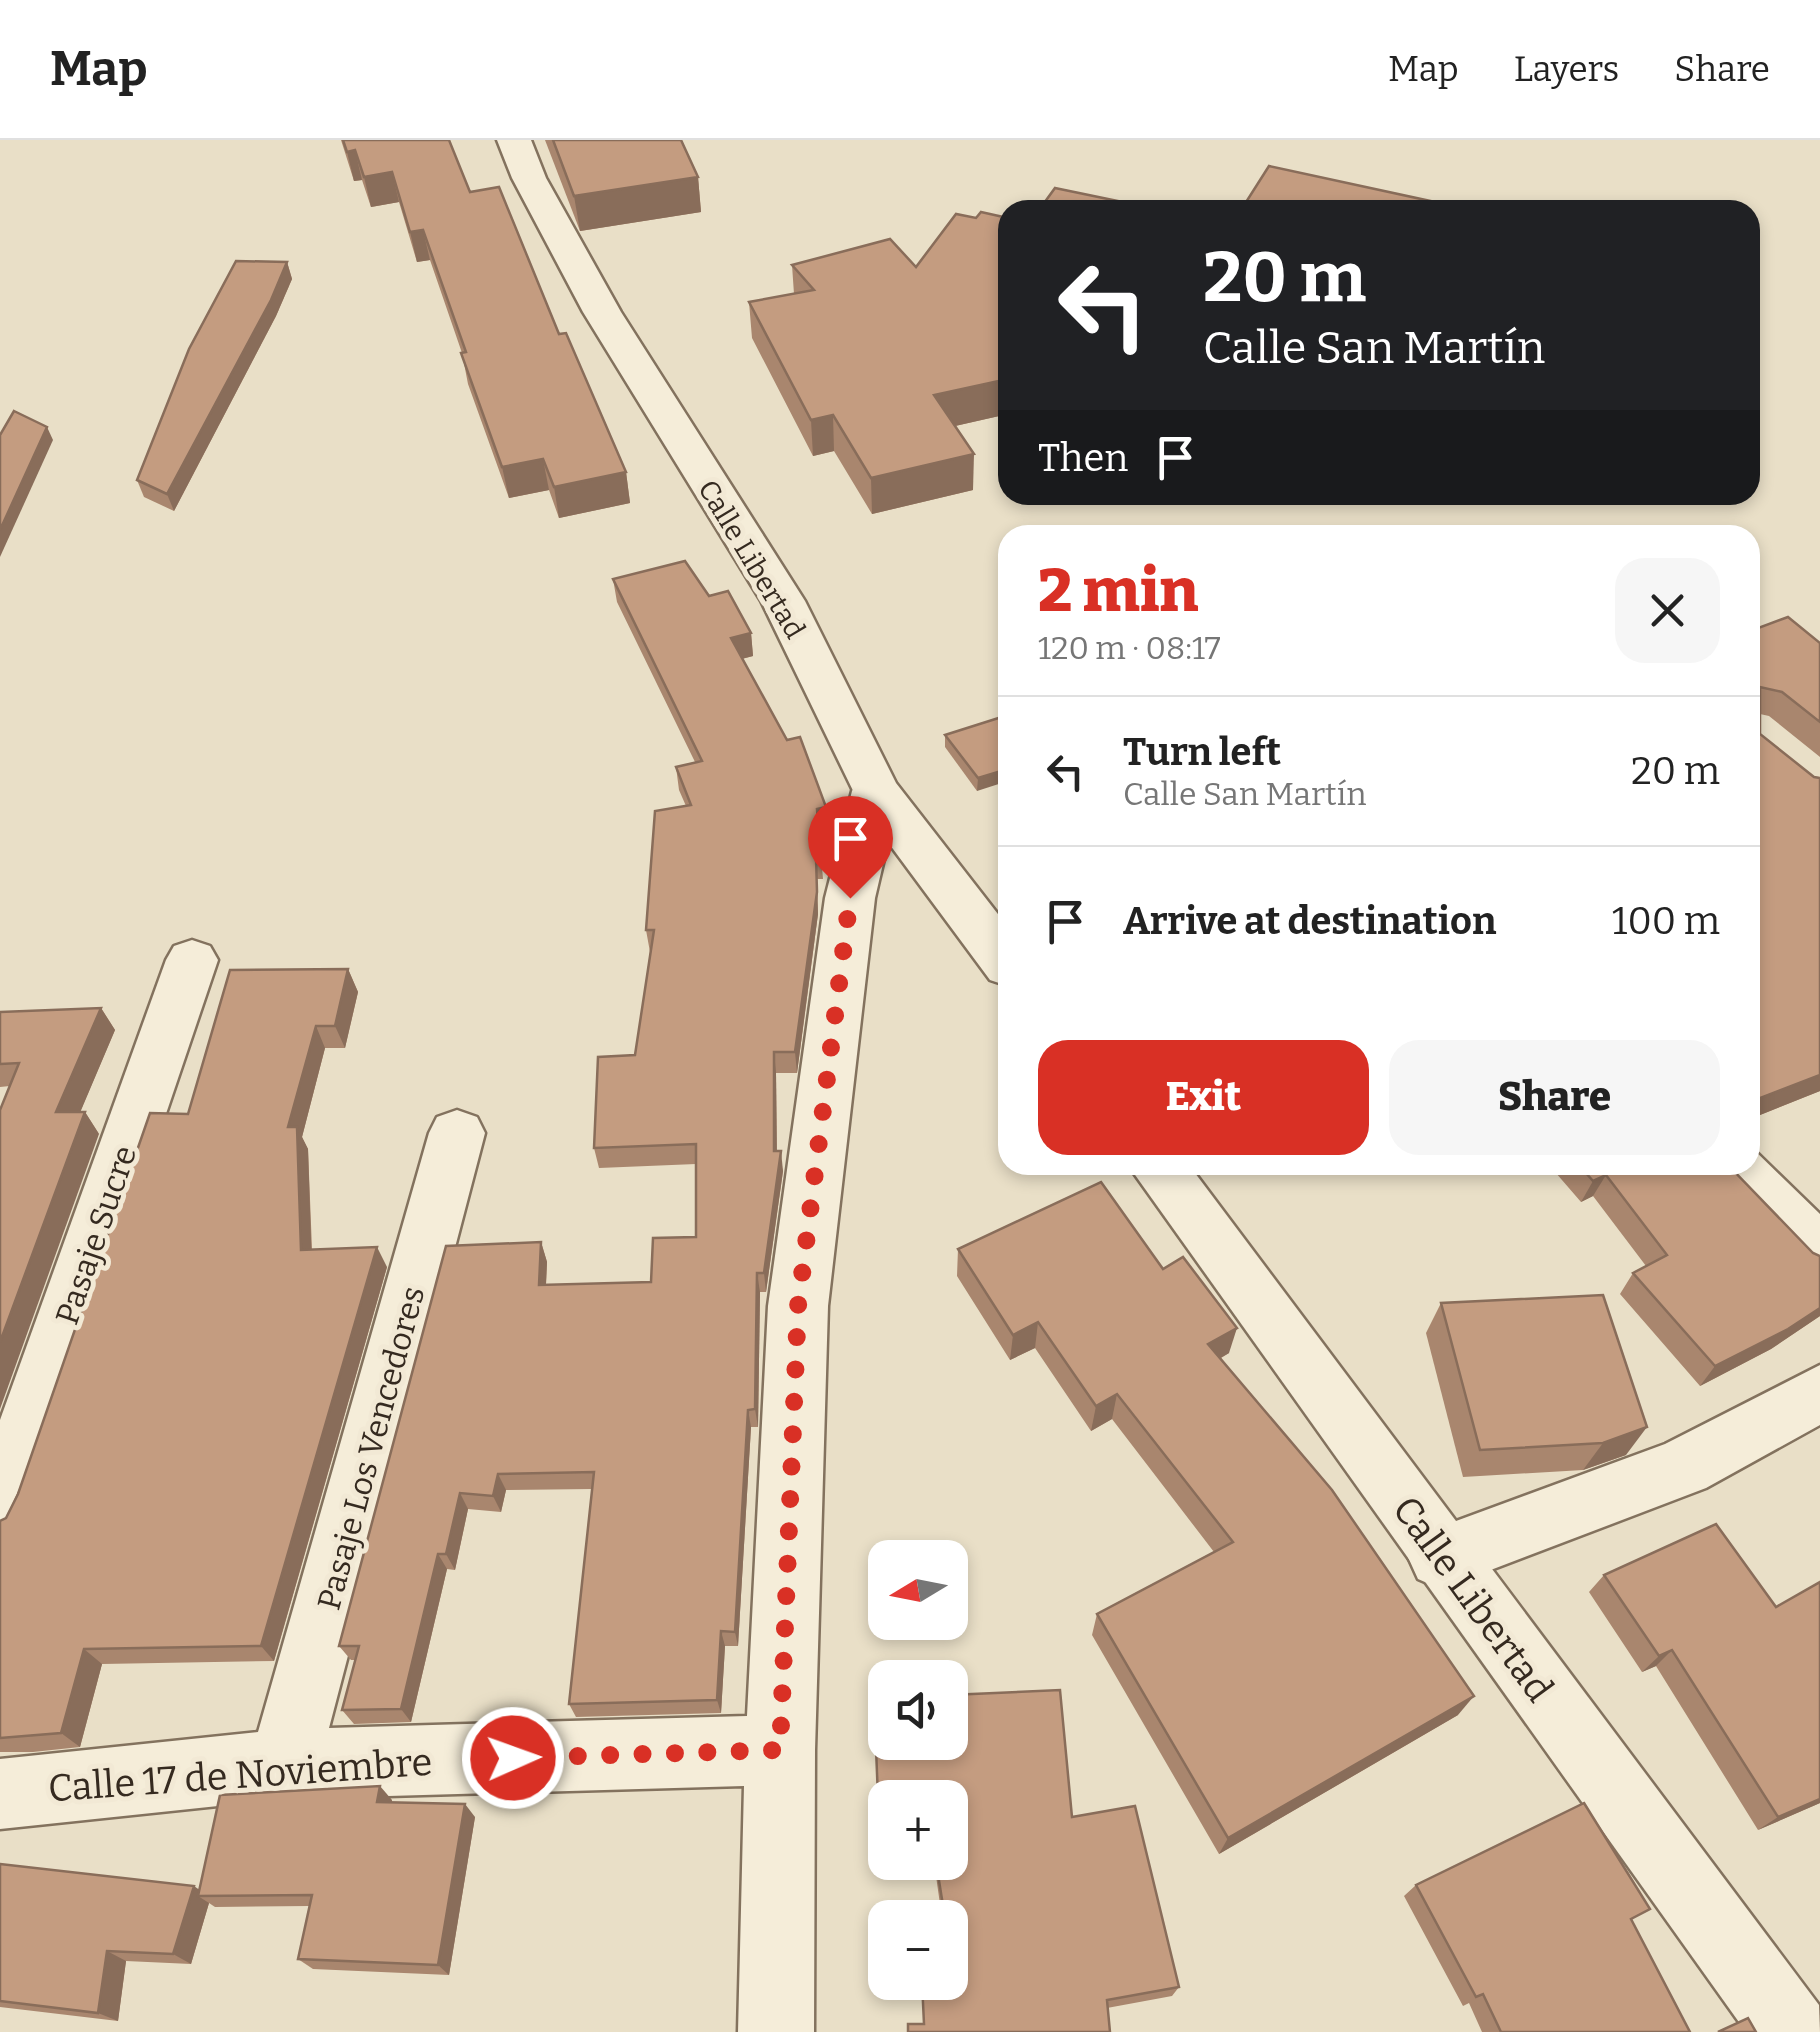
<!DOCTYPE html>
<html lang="en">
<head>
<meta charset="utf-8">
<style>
	:root { --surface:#fff; --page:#f6f6f6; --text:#222; --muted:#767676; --line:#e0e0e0; --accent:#d93025 }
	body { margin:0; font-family:Bitter,serif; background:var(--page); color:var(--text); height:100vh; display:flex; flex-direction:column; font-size:38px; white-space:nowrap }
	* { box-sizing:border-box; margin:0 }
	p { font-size:32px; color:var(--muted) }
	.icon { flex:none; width:55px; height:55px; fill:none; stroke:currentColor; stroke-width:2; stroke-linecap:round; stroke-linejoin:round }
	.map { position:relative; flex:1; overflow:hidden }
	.details { position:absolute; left:998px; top:385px; width:762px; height:650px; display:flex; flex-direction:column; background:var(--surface); border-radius:30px; box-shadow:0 5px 15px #0003 }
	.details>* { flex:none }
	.hud { position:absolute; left:998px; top:60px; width:762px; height:305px; border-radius:30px; box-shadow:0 5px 15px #0003; background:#202124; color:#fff; overflow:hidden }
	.needle { width:65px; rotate:260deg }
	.buttons { position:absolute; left:868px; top:1400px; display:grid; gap:20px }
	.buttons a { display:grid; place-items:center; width:100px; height:100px; border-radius:20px; background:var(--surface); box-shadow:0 5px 15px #0003; font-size:50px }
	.pin { position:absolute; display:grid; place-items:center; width:85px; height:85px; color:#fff; margin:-102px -42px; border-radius:50% 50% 50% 0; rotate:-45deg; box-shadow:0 0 10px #0007 }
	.pin .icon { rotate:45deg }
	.me { position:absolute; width:110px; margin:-55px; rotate:88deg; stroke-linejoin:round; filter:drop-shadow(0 0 8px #0008) }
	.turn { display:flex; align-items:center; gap:35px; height:210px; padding:0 40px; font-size:45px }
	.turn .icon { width:130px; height:130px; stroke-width:2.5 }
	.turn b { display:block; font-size:70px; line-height:85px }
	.then { display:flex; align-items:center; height:95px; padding:0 40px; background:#0003; gap:20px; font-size:38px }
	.round { display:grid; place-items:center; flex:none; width:105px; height:105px; border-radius:30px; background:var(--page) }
	.headline { display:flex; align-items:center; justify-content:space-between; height:170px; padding:0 40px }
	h1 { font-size:60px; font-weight:800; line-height:75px; color:var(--accent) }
	.cta { display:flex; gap:20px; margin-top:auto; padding:20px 40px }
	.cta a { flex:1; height:115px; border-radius:30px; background:var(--accent); color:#fff; font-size:40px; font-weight:800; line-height:115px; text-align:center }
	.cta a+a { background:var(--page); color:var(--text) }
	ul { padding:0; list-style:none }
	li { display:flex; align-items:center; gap:30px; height:150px; padding:0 40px; border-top:2px solid var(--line) }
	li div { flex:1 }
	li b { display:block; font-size:38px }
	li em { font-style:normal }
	header { display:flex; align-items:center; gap:60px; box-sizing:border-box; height:140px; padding:0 50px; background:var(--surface); border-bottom:2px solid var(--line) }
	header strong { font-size:48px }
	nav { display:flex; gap:55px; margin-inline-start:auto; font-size:35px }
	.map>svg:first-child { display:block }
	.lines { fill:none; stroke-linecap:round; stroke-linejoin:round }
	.minor-casing { stroke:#83725e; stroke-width:5 }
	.tertiary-casing { stroke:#83725e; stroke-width:5 }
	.minor { fill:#f5edd9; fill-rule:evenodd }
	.tertiary { fill:#f5edd9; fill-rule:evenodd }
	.wall { fill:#a9866e }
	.shaded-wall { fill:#896d5a }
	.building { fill:#c49c80; stroke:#896d5a; stroke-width:2.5 }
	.route { stroke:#d93025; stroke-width:18; stroke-dasharray:0 32.4 }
	.labels { text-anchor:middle; stroke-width:10; stroke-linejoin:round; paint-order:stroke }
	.far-street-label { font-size:28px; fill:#352a20; stroke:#f2e9d5 }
	.street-label { font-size:32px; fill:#352a20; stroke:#f2e9d5 }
	.near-street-label { font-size:38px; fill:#352a20; stroke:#f2e9d5 }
</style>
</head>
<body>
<header>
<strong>Map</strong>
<nav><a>Map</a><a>Layers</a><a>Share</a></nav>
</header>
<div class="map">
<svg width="1820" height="1892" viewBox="0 0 1820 1892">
	<rect width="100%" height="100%" fill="#e9dfc7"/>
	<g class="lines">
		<!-- minor casing -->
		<g class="minor-casing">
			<g id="minor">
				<path d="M876,634l17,5 7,12 -25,107 -47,408 -13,444 -1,282h-76l6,-246 -460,13 -284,30v-70l258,-27 171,-599 8,-16 20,-7 20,7 8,16 -156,595 418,-12 21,-410 57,-408 27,-107 7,-12z"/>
				<path d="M192,800l18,6 8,14 -186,550 -9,22 -23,9v-121l166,-460 8,-14z"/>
				<path d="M1750,1006l70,68v64l-21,-7 -84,-89 -8,-17h43z"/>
				<path d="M1820,1225v60l-114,63 -265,101 -23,-10 -10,-22 10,-22 247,-91z"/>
			</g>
		</g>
		<!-- tertiary casing -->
		<g class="tertiary-casing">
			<g id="tertiary">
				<path d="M497,0h34l15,38 75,134 184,289 91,182 112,144v59l-18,-6 -131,-177 -98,-202 -178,-289 -71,-134z"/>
				<path d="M1128,1025h61l630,840 1,27h-74z"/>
			</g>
		</g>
		<!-- minor -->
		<use href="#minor" class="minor"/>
		<!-- tertiary -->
		<use href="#tertiary" class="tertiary"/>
	</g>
	<!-- wall -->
	<g class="wall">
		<path d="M341,0h108l21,52 89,142 67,138 4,31 -71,15 -10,-28 -40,8 -41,-114 -6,-31 -32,-93 -13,2 -18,-60 -28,5 -9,-27 -8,1z"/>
		<path d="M545,0h136l17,37 3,35 -121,19z"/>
		<path d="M287,122l5,17 -16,37 -102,195 -30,-14 -7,-17z"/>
		<path d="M792,125l216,149 -53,12 18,64 -101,24 -38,-63 -21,5 -61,-118 -3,-36 45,-8z"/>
		<path d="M613,439l96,17 42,37 2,23 -11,3 85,170 -8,2 4,48h-6l1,35 -21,159h-21l1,78 6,20 -17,121h-6l-2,135h-7l-13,219h-13l-4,67 -145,4 -7,-13 23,-215 -86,1 -5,22 -33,-3 -13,61 -8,-1 -36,153 -57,2 -12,-14 13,-50h-4l-12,-14 202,-404 6,20 -1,23 105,-3 45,-45v-73l-97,4 -5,-20 41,-93 15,-103 -4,-22 40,-124 -7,-16 -3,-23 19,-5 -78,-160z"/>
		<path d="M1750,491l70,12v114l-51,-41 -9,-2v20l54,43 6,1v313l-70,28z"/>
		<path d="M1008,575l-31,76 -32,-44v-12z"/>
		<path d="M348,829l10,23 -13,56h-20l-23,89 6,12 4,100 75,18 -113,394 -172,3 -22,83 -47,5h-33v-231l6,-3 182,-404z"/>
		<path d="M101,868l14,22 -35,82h5l14,22 -89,-48 -10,1v-75z"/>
		<path d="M1549,1025h179l85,88 7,3v60l-49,33 -71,37 -80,-92 13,-21 13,-7 -53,-70 -12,6z"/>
		<path d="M958,1109l205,20 66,84 -8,5 237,357 -239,139 -127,-219 5,-21 117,-62 -102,-133 -21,12 -56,-83 -25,12 -53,-84z"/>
		<path d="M1441,1163l185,152 -43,15 -120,7 -37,-144z"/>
		<path d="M1604,1435l172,32 44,-25v221l-62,27 -102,-164 -14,6 -53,-80z"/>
		<path d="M874,1558l198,119 107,170 -7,9 -65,12 -157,-90h-8l-8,-56h16v-64h-65v37h-5z"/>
		<path d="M392,1660v2l83,15 -26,158 -136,-6 -15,-10 11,-53 -94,1 -6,-4 -18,61 -65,-3 -8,60 -118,-14v-143l199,26z"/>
		<path d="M1416,1745l216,36 58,111h-208l-13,-29 -6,3 -59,-110z"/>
	</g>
	<!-- shaded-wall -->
	<g class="shaded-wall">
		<path d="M355,10l7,30 -8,1 -7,-29z"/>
		<path d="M392,32l7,30 -28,5 -7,-30z"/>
		<path d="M698,37l3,35 -121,19 -6,-35z"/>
		<path d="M423,90l7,30 -13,2 -7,-30z"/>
		<path d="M287,122l5,17 -16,37 -102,195 -7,-17z"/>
		<path d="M1008,239v35l-75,17 1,-36z"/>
		<path d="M833,275l1,36 -21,5 -2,-36z"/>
		<path d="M47,287l6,13 -53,117v-27z"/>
		<path d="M974,314l-1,36 -101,24 -1,-36z"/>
		<path d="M543,319l6,31 -40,8 -7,-31z"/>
		<path d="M626,332l4,31 -71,15 -5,-31z"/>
		<path d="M751,493l2,23 -20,5 -2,-23z"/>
		<path d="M1008,629v12l-31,10 1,-13z"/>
		<path d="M826,667l1,22 -9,2 -1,-22z"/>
		<path d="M816,717l2,57 -21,159 -2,-21z"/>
		<path d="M348,829l10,23 -13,56 -10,-22z"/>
		<path d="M101,868l14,22 -44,104 -15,-22z"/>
		<path d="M316,886l9,22 -23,89 6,12 4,121 -11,-20 -13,-123z"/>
		<path d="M774,912l2,21 1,98 -3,-20z"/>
		<path d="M1820,935v16l-70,28v-17z"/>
		<path d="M85,972l14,22 -99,275v-67z"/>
		<path d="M781,1011l2,20 -17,121 -2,-19z"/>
		<path d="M1606,1035l-13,21 -12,6 12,-21z"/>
		<path d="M541,1102l6,20 -2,42 -6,-19z"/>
		<path d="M377,1107l10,20 -113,394 -13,-15z"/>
		<path d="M757,1133l3,19 -2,135 -3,-18z"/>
		<path d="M1820,1168v8l-49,33 -71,37 15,-20z"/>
		<path d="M1038,1182l-3,26 -25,12 3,-25z"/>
		<path d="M1237,1188l-8,25 -28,16 7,-25z"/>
		<path d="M1117,1254l-5,25 -21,12 5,-25z"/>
		<path d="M748,1270l3,17 -13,219 -3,-14z"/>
		<path d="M1647,1287l-21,28 -43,15 20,-27z"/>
		<path d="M498,1334l8,16 -5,22 -8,-16z"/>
		<path d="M460,1353l8,16 -13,61 -9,-16z"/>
		<path d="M438,1414l9,15 -36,153 -10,-13z"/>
		<path d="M721,1491l4,15 -4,67 -4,-13z"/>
		<path d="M84,1509l18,15 -22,83 -19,-14z"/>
		<path d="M1672,1510l-16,16 -14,6 17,-16z"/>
		<path d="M1474,1556l-16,19 -239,139 9,-16z"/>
		<path d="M380,1646l12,14 -3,15 -12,-13z"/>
		<path d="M1820,1659v4l-62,27 20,-13z"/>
		<path d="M465,1664l10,13 -26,158 -11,-10z"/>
		<path d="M194,1746l14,10h-10l11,7 -18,61 -18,-10z"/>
		<path d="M107,1811l19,10 -8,60 -20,-8z"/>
	</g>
	<!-- building -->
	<g class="building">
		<path d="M343,0h106l21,52 29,-5 60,147 7,-1 60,139 -72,15 -11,-28 -41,8 -41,-114 5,-1 -43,-122 -13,2 -18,-60 -28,5 -9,-27 -8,2z"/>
		<path d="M553,0h128l17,37 -124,19z"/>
		<path d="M1269,26l175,38 -3,6h-200z"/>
		<path d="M1055,48l106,22h-122z"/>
		<path d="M981,72l27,6v161l-74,16 40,59 -103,24 -38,-63 -22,5 -62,-118 65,-12 -22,-25 98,-26 26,28 40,-53 20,4z"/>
		<path d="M236,121l51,1 -16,38 -104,194 -30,-14 52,-131z"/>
		<path d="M14,271l33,16 -47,103v-95z"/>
		<path d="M685,421l24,35 19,-5 23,42 -20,5 56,102 13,-3 26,70 -9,2 4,48h-5l1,35 -22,160h-21v99h7l-17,122h-7l-2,136 -7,1 -13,222 -14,-1 -4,69 -148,4 25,-232 -96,2 -5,22 -33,-3 -14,61h-8l-37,155 -59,1 17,-64h-20l107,-400 95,-4 -2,43 112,-3 2,-44 43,-1v-93l-102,4 4,-91 37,-2 19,-125h-8l9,-119 36,-6 -15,-38 26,-6 -89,-182z"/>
		<path d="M1788,477l32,26v79l-38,-30 -22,-5v47l54,43 6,1v297l-70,27v-471z"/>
		<path d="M1008,575v54l-30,9 -33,-43z"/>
		<path d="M348,829l-13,57h-19l-28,101h9l4,123 76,-3 -116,399 -177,3 -23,84 -61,5v-217l6,-3 12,-24 132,-381 38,1 42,-144z"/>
		<path d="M101,868l-45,104h29l-85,230v-232l19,-47 -19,1v-52z"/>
		<path d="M1579,1025h149l85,88 7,3v52l-32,21 -73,37 -82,-93 34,-18 -61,-80 -13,6z"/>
		<path d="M1101,1042l62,87 20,-12 54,71 -29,16 124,146 142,206 -246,142 -131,-224 136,-72 -116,-148 -21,12 -58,-84 -25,13 -55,-86z"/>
		<path d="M1603,1155l44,132 -44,16 -123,7 -39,-147z"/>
		<path d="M1716,1384l60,83 44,-25v217l-42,18 -106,-167 -13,6 -55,-81z"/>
		<path d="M1060,1550l12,127 63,-11 44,181 -72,13 3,32h-202v-8h16l-2,-42h28v-64h-5l-9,-56h14v-64h-65v25h-6l-5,-125h11v44h65v-47z"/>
		<path d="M380,1646l-3,16 88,2 -27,161 -140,-6 14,-64 -114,1 22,-101z"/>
		<path d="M1584,1663l66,106 -19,10 59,113h-189l-18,-38 -7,3 -60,-112z"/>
		<path d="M0,1724l194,22 -21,68 -66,-3 -9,62 -98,-12z"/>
		<path d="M1748,1878l8,14h-38z"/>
	</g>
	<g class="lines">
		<!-- route -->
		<path class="route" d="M513,1618l267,-8 18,-444 52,-408"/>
	</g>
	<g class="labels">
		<!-- far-street labels -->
		<g class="far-street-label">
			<text transform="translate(752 419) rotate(59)" y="10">Calle Libertad</text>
		</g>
		<!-- street labels -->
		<g class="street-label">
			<text transform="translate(96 1095) rotate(-71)" y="11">Pasaje Sucre</text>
			<text transform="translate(371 1308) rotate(-75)" y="11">Pasaje Los Vencedores</text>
		</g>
		<!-- near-street labels -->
		<g class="near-street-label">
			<text transform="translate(1473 1459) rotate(54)" y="13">Calle Libertad</text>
			<text transform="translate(240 1635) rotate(-4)" y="13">Calle 17 de Noviembre</text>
		</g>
	</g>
</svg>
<div class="buttons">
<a><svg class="needle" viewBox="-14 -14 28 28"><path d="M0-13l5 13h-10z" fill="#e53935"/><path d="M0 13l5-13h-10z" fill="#767676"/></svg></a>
<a><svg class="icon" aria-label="sound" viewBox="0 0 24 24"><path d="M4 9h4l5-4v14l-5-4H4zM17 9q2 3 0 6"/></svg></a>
<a>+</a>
<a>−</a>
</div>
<div class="pin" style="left:850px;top:758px;background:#d93025"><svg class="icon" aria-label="arrive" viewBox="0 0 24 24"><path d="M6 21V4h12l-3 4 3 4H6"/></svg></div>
<svg class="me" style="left:513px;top:1618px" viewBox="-20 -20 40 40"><circle r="17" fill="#d93025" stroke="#fff" stroke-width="3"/><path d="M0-11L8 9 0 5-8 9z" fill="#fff"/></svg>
<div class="hud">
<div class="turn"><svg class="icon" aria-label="left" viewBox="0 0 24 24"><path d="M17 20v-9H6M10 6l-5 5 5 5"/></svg><div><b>20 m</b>Calle San Martín</div></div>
<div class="then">Then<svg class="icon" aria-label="arrive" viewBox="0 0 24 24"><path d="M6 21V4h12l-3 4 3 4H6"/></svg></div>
</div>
<section class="details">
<div class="headline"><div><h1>2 min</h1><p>120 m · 08:17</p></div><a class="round"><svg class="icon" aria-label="close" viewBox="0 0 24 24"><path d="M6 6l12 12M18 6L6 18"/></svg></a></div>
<ul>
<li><svg class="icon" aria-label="left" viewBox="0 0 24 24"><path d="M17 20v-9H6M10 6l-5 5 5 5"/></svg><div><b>Turn left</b><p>Calle San Martín</p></div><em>20 m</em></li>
<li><svg class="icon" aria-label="arrive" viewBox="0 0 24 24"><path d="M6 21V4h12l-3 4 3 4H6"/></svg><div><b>Arrive at destination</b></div><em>100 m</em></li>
</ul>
<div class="cta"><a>Exit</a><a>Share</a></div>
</section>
</div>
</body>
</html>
